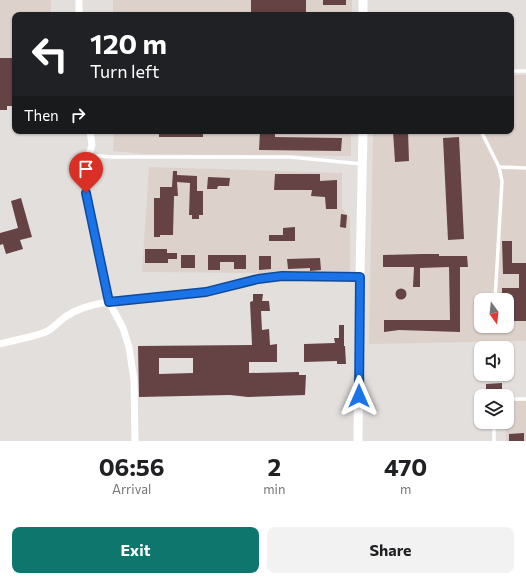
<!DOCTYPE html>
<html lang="en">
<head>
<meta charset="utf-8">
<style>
	:root { --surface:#fff; --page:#f2f2f2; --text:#202124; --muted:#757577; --accent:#0f766e }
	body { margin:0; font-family:Commissioner,sans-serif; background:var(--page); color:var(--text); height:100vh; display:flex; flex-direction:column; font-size:15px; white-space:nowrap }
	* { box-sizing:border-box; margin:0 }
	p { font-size:13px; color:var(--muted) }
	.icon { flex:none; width:22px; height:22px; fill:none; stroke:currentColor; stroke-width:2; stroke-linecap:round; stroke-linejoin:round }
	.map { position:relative; height:441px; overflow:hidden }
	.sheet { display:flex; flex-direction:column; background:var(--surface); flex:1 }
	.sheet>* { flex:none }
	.top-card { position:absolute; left:12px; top:12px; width:502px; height:122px; border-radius:8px; box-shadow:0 1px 3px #0004; background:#202124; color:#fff; overflow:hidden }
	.needle { width:26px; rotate:165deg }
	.buttons { position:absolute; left:474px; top:293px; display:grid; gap:8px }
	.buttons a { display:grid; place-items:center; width:40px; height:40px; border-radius:8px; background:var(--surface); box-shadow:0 1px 3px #0004; font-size:20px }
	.pin { position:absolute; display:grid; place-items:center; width:34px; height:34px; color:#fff; margin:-41px -17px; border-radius:50% 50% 50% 0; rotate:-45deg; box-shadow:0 0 4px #0007 }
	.pin .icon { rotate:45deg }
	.me { position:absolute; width:44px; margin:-22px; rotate:0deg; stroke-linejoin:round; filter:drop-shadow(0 0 3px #0008) }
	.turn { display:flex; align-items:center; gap:14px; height:84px; padding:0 12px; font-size:18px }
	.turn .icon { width:52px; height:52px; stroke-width:2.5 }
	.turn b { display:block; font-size:28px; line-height:34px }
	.then { display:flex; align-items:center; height:38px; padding:0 12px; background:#0003; gap:8px; font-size:15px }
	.eta { display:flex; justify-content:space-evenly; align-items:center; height:68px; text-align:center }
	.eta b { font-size:24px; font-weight:700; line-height:28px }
	.button { display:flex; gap:8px; margin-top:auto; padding:8px 12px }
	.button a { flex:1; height:46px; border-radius:8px; background:var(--accent); color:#fff; font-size:16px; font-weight:700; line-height:46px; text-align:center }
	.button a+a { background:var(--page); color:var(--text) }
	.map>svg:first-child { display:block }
	.built { fill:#ddd1cc; fill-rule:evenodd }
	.building { fill:#654243; fill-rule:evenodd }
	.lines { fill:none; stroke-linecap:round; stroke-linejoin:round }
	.service { stroke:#fff; stroke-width:3.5 }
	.minor { stroke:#fff; stroke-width:7 }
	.tertiary { stroke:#fff; stroke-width:9 }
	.route-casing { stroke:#114b97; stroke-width:10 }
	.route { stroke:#1a73e8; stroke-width:7 }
</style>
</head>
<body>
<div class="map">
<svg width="526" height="441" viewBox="0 0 526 441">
	<rect width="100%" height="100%" fill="#e3dfdd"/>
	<!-- built -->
	<g class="built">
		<path d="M0,0h51v15h-36v78h-15z"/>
		<rect x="113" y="0" width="239" height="15"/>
		<path d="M511,75h15v266l-157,3 4,-213h138zM481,300h26v26h-26z"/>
		<path d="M114,131h237v25l-208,-2 -30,-3z"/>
		<path d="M149,167l193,6v35l8,10v56l-208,-2z"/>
		<path d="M526,398v43h-20l1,-42z"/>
	</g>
	<!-- building -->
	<g class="building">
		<rect x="251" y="0" width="55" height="15"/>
		<rect x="323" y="0" width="23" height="5"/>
		<path d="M0,58h15v48h-8v4h-7z"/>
		<rect x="159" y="131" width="44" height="6"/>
		<path d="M260,131h15v6l67,1 -1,13 -82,-1z"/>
		<path d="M393,131h15l1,30 -14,1z"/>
		<path d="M459,137l5,102 -16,1 -5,-102z"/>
		<path d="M173,171h4v4l20,1v15h6v24h-4v4h-7v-4h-3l1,-32 -13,-1 1,14h-4l-1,39h-13v2h-6v-39h6v-11h12z"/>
		<path d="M275,174h45v7l17,-1v29h-11l-1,-12 -14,-1 1,-6h-38z"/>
		<path d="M208,177l22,1 -1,8h-11l-1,3h-10z"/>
		<path d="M21,198l11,39 -12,3 3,9 -17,5 -3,-10 -3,1v-12l18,-5 -7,-27z"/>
		<path d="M341,214l6,1 -1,13 -6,-1z"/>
		<path d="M295,227v14h-26v-6h14v-7z"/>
		<path d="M502,241h10v22h14v58h-19v-21h-5v-12h17v-14h-16z"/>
		<path d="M145,249h22v4h10v6h-9v4h-23z"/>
		<path d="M423,254h16v2h28l1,11h-8v65l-61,-2 -15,2v-12h66l-1,-53 -29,1v19h-7l1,-20h-31v-12z"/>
		<rect x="181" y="255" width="14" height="13"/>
		<path d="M208,255h38v14h-12v-7h-14v8h-12z"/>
		<path d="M259,256h12v13l-12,1z"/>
		<path d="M320,258l1,12 -11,1v-3l-22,1 -1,-10z"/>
		<circle cx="401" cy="294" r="5.5"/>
		<path d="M253,294h10l-1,7h7l1,10h-9l1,19 7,-1 1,16 7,-1v18h-28v11l50,-1v3h7l-1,20 -57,2 -18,-2 -91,2 -1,-51 114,-1 -2,-43 3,-1zM159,358h34v15l-34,1z"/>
		<path d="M339,325h5v21h1l1,18h-9v-3l-33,1v-18l31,-1 -1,-5h5z"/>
		<path d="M502,383v6h-16v-5z"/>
		<path d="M524,433v8h-15v-7z"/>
	</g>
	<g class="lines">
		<!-- service -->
		<g class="service">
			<path d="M511,71h15"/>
			<path d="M481,131l18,36 3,14 -7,119"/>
			<path d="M89,155l22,2h179l72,7"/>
			<path d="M499,167l27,1"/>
			<path d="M109,302l97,-10 52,-13 25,-3 75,1"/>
			<path d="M507,399h19"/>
			<path d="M494,441v-19"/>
		</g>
		<!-- minor -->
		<g class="minor">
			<path d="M79,15v-15"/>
			<path d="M90,131l2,14 -3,10 -3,38 23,109 14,26 6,19 5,33 1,61"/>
			<path d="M0,344c14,-4 29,-6 43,-11 9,-3 14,-10 22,-16 13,-9 29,-13 44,-15"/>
		</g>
		<!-- tertiary -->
		<g class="tertiary">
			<path d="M363,15v-15"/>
			<path d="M358,441l2,-164 3,-146"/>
		</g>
	</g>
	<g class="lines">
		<!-- route casing -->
		<g class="route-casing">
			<path id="route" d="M86,193l23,109 97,-10 52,-13 24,-3 78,1 -1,119"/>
		</g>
		<!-- route -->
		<use href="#route" class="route"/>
	</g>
</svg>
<div class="buttons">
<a><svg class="needle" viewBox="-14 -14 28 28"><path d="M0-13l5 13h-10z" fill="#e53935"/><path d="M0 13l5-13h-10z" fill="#757577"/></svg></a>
<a><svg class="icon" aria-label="sound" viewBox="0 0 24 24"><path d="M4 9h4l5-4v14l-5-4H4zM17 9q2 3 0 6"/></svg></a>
<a><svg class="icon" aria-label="layers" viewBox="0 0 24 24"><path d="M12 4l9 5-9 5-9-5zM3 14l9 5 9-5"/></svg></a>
</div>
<div class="pin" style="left:86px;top:193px;background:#d93025"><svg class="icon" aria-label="arrive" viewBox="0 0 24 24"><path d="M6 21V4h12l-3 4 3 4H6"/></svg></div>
<svg class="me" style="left:359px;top:396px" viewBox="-20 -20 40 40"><path d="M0-17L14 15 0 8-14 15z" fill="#1a73e8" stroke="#fff" stroke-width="4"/></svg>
<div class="top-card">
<div class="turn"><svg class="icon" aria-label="left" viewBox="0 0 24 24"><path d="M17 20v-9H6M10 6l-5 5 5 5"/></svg><div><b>120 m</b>Turn left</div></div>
<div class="then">Then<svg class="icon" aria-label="right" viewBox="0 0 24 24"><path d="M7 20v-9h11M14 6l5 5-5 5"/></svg></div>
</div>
</div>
<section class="sheet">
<div class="eta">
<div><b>06:56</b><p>Arrival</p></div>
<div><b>2</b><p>min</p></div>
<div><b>470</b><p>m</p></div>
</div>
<div class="button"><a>Exit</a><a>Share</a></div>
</section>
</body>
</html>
